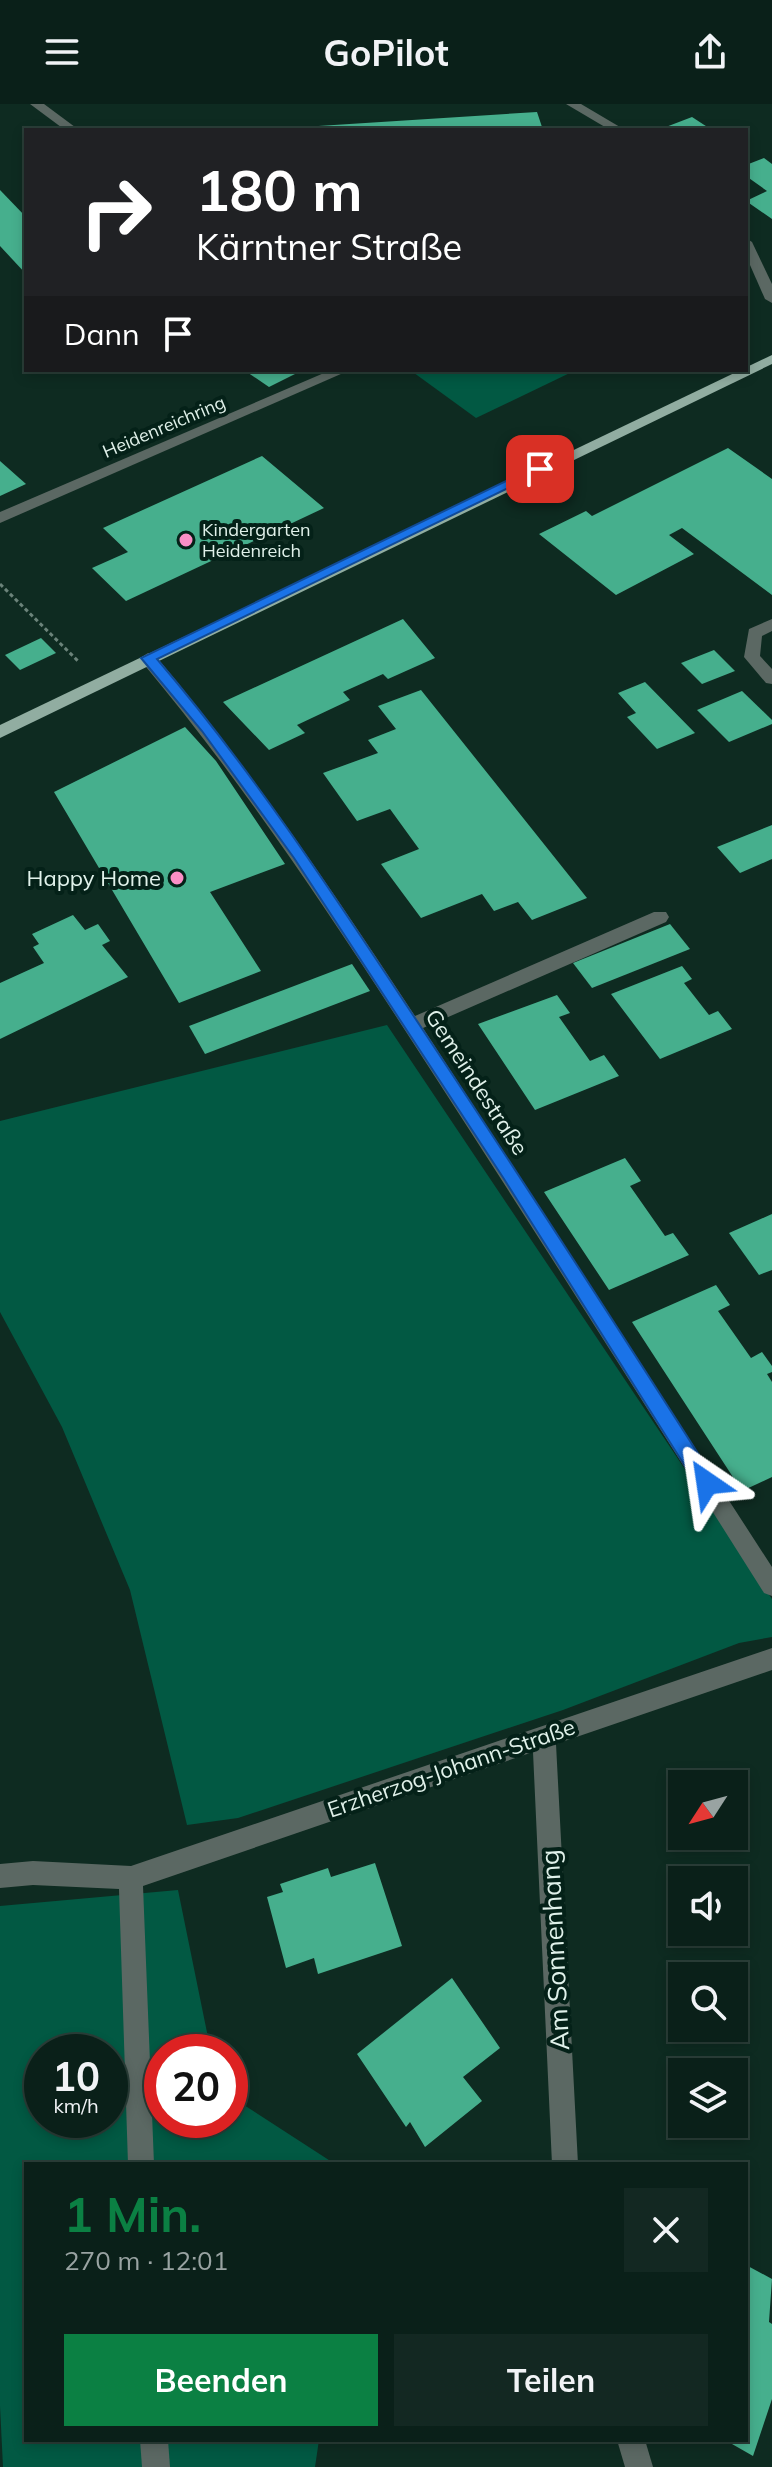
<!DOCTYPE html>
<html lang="de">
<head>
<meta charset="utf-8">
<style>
	:root { --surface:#0a2019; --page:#132822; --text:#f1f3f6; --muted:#99a3a2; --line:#2a3e38; --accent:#0b8043 }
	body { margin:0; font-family:Mulish,sans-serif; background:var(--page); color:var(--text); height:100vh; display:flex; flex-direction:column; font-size:30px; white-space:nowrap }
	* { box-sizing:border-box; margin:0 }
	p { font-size:26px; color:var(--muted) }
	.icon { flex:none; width:44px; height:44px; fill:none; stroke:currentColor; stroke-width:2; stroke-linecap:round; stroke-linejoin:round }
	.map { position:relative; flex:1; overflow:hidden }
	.sheet { position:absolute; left:24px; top:2058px; width:724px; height:280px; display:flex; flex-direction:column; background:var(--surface); border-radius:0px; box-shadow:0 4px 12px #0003,0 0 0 2px var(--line) }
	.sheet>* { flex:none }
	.top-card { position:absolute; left:24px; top:24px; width:724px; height:244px; border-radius:0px; box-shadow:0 4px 12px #0003,0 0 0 2px var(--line); background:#202124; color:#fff; overflow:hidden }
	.needle { width:52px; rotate:234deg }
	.fabs { position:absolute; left:668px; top:1666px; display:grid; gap:16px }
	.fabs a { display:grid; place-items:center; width:80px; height:80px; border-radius:0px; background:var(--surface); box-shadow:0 4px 12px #0003,0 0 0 2px var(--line); font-size:40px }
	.speed { position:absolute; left:24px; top:1930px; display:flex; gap:16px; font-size:40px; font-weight:700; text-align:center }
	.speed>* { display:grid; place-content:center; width:104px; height:104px; border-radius:50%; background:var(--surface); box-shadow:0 4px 12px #0003,0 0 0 2px var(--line); line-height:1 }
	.speed small { font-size:20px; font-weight:400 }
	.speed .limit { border:12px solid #d22; background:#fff; color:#111 }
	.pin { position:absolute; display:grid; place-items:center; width:68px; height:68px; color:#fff; margin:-34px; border-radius:16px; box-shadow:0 4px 12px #0006 }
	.me { position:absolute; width:88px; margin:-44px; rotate:328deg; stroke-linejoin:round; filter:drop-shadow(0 0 6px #0008) }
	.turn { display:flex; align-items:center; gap:28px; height:168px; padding:0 40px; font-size:36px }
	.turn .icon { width:104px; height:104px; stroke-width:2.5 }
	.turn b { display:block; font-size:56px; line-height:68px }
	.then { display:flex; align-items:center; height:76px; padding:0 40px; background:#0003; gap:16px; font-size:30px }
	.round { display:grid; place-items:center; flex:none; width:84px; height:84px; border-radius:0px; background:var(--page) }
	.overview { display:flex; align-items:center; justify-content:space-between; height:136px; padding:0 40px }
	h1 { font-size:48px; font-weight:700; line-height:60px; color:var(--accent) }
	.cta { display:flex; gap:16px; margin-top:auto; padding:16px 40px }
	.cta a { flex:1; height:92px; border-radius:0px; background:var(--accent); color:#fff; font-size:32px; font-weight:700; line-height:92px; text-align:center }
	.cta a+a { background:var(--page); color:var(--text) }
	header { display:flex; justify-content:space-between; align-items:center; height:104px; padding:0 40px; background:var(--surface); font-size:36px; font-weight:700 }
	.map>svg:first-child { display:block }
	.green { fill:#025943; fill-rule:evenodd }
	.building { fill:#46af8d }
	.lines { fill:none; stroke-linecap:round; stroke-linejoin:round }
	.path { stroke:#6b837a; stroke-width:3; stroke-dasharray:4 3; stroke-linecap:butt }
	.service { fill:#5b6863; fill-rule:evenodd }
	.minor { fill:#5b6863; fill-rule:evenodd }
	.primary { fill:#91ada1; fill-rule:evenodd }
	.route { fill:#1a73e8; stroke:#114b97; stroke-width:2 }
	.poi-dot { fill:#fa8fc6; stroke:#042118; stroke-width:3 }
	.labels { text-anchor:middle; stroke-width:8; stroke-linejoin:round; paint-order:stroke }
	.far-street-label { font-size:18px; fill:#e0f1ea; stroke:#042118 }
	.far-poi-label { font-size:18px; fill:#e0f1ea; stroke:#042118; text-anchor:start }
	.poi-label { font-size:22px; fill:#e0f1ea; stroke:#042118; text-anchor:end }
	.street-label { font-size:22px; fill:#e0f1ea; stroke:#042118 }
	.near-street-label { font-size:26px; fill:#e0f1ea; stroke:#042118 }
</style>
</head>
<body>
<header><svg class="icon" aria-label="menu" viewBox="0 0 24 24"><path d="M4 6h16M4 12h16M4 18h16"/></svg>GoPilot<svg class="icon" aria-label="share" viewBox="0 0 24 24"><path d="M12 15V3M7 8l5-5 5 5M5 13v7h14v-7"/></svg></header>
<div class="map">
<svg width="772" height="2363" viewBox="0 0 772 2363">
	<rect width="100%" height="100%" fill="#0e2b21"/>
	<!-- green -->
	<g class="green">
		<path d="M410,266h166l-100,48z"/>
		<path d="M387,921l385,574v38l-33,6 -176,67 -325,108 -51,7 -57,-235 -68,-163 -62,-115v-191z"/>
		<path d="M178,1786l33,162h-49v68h68v-24l105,68h-309v276h293l-4,27h-312l-3,-61v-500zM42,1948h68v68h-68z"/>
	</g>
	<!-- building -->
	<g class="building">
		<path d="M537,8l6,18h-256v-2z"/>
		<path d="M692,13l20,13h-54z"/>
		<path d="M764,54l8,6v55l-26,-18 21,-10 -21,-15v-11z"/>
		<path d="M0,86l26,27v57l-26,-28z"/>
		<path d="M244,266h59l-34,17z"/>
		<path d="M728,344l44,31v116l-90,-67 -13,7 25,19 -78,41 -77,-61 47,-23 6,5z"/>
		<path d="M262,352l62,52 -198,93 -34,-33 36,-16 -25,-24z"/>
		<path d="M0,357l26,23 -26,12z"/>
		<path d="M403,515l32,39 -47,21 -5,-5 -40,18 7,8 -53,25 8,8 -36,17 -46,-48z"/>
		<path d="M41,534l15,15 -36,17 -15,-15z"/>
		<path d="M714,546l21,21 -33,13 -21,-21z"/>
		<path d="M645,578l50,51 -38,16 -30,-32 9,-4 -18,-20z"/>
		<path d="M421,586l166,208 -55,22 -14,-18 -24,9 -12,-17 -61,24 -40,-54 38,-15 -29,-40 -33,12 -34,-48 55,-20 -10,-13 28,-11 -18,-23z"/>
		<path d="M742,587l30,29v4l-43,18 -32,-32z"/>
		<path d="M185,623l31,34 69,103 -75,28 51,79 -82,32 -125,-211z"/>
		<path d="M772,721v34l-32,14 -23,-26z"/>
		<path d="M73,811l12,15 13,-6 12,17 -8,4 26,32 -128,62v-56l44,-20 -11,-16 6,-3 -7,-10z"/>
		<path d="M670,820l20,25 -98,39 -19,-25z"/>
		<path d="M352,860l18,27 -165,63 -16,-28z"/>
		<path d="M682,862l10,13 -8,4 25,32 9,-4 14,18 -72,30 -49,-65z"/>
		<path d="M557,891l13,18 -11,4 31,44 14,-6 15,21 -84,34 -57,-86z"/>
		<path d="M625,1054l16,23 -11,5 35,50 8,-3 16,22 -80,35 -65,-98z"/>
		<path d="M772,1110v56l-13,5 -30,-42z"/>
		<path d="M716,1181l14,20 -12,6 33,47 11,-6 10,14v6l-5,2 5,8v95l-30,14 -110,-169z"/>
		<path d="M375,1759l27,83 -84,28 -4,-16 -28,10 -19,-71 16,-5 -3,-8 48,-16 3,9z"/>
		<path d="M452,1874l48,70 -37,29 19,24 -57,46 -15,-25 -4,5 -49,-73z"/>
		<path d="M746,2161l26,14 -3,43 3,2v75l-19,57 -28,-16h21z"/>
	</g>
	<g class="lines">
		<!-- path -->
		<path class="path" d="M0,480l79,78"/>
		<!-- service -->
		<g class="service">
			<path d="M30,0h14l35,26h-14z"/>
			<path d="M148,549l6,1c96,114 179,237 261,362l239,-104h12l3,5 -3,5 -243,106 349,539v29l-8,-3c-110,-174 -220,-348 -332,-521 -91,-141 -182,-281 -290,-410l-2,-4z"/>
		</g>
		<!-- minor -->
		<g class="minor">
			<path d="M566,0h15l44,26h-15z"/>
			<path d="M746,134l6,4 20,42v19l-7,-4 -19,-43z"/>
			<path d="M331,266h19l-350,153v-11z"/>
			<path d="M772,515v12l-10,5 -2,20 12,13v15l-6,-1 -22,-26 5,-28z"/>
			<path d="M772,1544v22l-216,74 22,420h-26l-19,-412 -390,134 11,278h-26l-9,-275 -86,-4 -33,3v-24l33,-3 98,5z"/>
			<path d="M140,2336h28l2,27h-28z"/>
			<path d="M617,2336h28l8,27h-28z"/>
		</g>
		<!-- primary -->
		<path class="primary" d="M772,251v9l-772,374v-13z"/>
	</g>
	<!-- route -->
	<path class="route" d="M535,363l12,2 -390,190c94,110 173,230 252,350 103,155 204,311 304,468l3,6 -3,7 -6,2 -7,-2 -196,-311 -210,-321 -92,-127 -61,-73z"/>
	<!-- markers -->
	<g class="poi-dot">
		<circle cx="186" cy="436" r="8"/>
		<circle cx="177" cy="774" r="8"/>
	</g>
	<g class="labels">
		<!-- far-street labels -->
		<g class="far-street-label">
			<text transform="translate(164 323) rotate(-23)" y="6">Heidenreichring</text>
		</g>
		<!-- far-poi labels -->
		<g class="far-poi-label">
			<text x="202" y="432">Kindergarten<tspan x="202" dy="21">Heidenreich</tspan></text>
		</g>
		<!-- poi labels -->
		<g class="poi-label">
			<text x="161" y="782">Happy Home</text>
		</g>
		<!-- street labels -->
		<g class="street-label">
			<text transform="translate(477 978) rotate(57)" y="8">Gemeindestraße</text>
			<text transform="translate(451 1664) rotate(-19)" y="8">Erzherzog-Johann-Straße</text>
		</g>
		<!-- near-street labels -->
		<g class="near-street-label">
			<text transform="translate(555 1846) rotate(-93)" y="9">Am Sonnenhang</text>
		</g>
	</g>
</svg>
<div class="fabs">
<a><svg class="needle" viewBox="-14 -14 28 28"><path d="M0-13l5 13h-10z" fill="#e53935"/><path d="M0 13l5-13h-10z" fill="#99a3a2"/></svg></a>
<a><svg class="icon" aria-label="sound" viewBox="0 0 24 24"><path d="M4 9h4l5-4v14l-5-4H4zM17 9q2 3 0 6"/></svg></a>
<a><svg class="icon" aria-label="search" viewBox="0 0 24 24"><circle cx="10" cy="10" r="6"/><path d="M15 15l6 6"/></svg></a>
<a><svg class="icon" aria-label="layers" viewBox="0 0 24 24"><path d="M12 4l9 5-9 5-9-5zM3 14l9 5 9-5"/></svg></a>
</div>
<div class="speed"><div>10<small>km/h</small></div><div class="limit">20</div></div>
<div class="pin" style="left:540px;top:365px;background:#d93025"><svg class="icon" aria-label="arrive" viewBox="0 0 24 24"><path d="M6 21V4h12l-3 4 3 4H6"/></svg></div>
<svg class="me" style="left:707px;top:1379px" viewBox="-20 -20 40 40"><path d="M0-17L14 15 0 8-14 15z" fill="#1a73e8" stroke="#fff" stroke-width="4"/></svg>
<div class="top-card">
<div class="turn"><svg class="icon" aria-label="right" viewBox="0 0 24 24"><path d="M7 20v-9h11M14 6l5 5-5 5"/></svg><div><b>180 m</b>Kärntner Straße</div></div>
<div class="then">Dann<svg class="icon" aria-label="arrive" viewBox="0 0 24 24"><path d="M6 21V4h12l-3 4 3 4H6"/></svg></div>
</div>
<section class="sheet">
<div class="overview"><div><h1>1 Min.</h1><p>270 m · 12:01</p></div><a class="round"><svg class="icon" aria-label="close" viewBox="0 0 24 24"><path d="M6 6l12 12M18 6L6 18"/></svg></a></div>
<div class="cta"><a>Beenden</a><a>Teilen</a></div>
</section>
</div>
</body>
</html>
